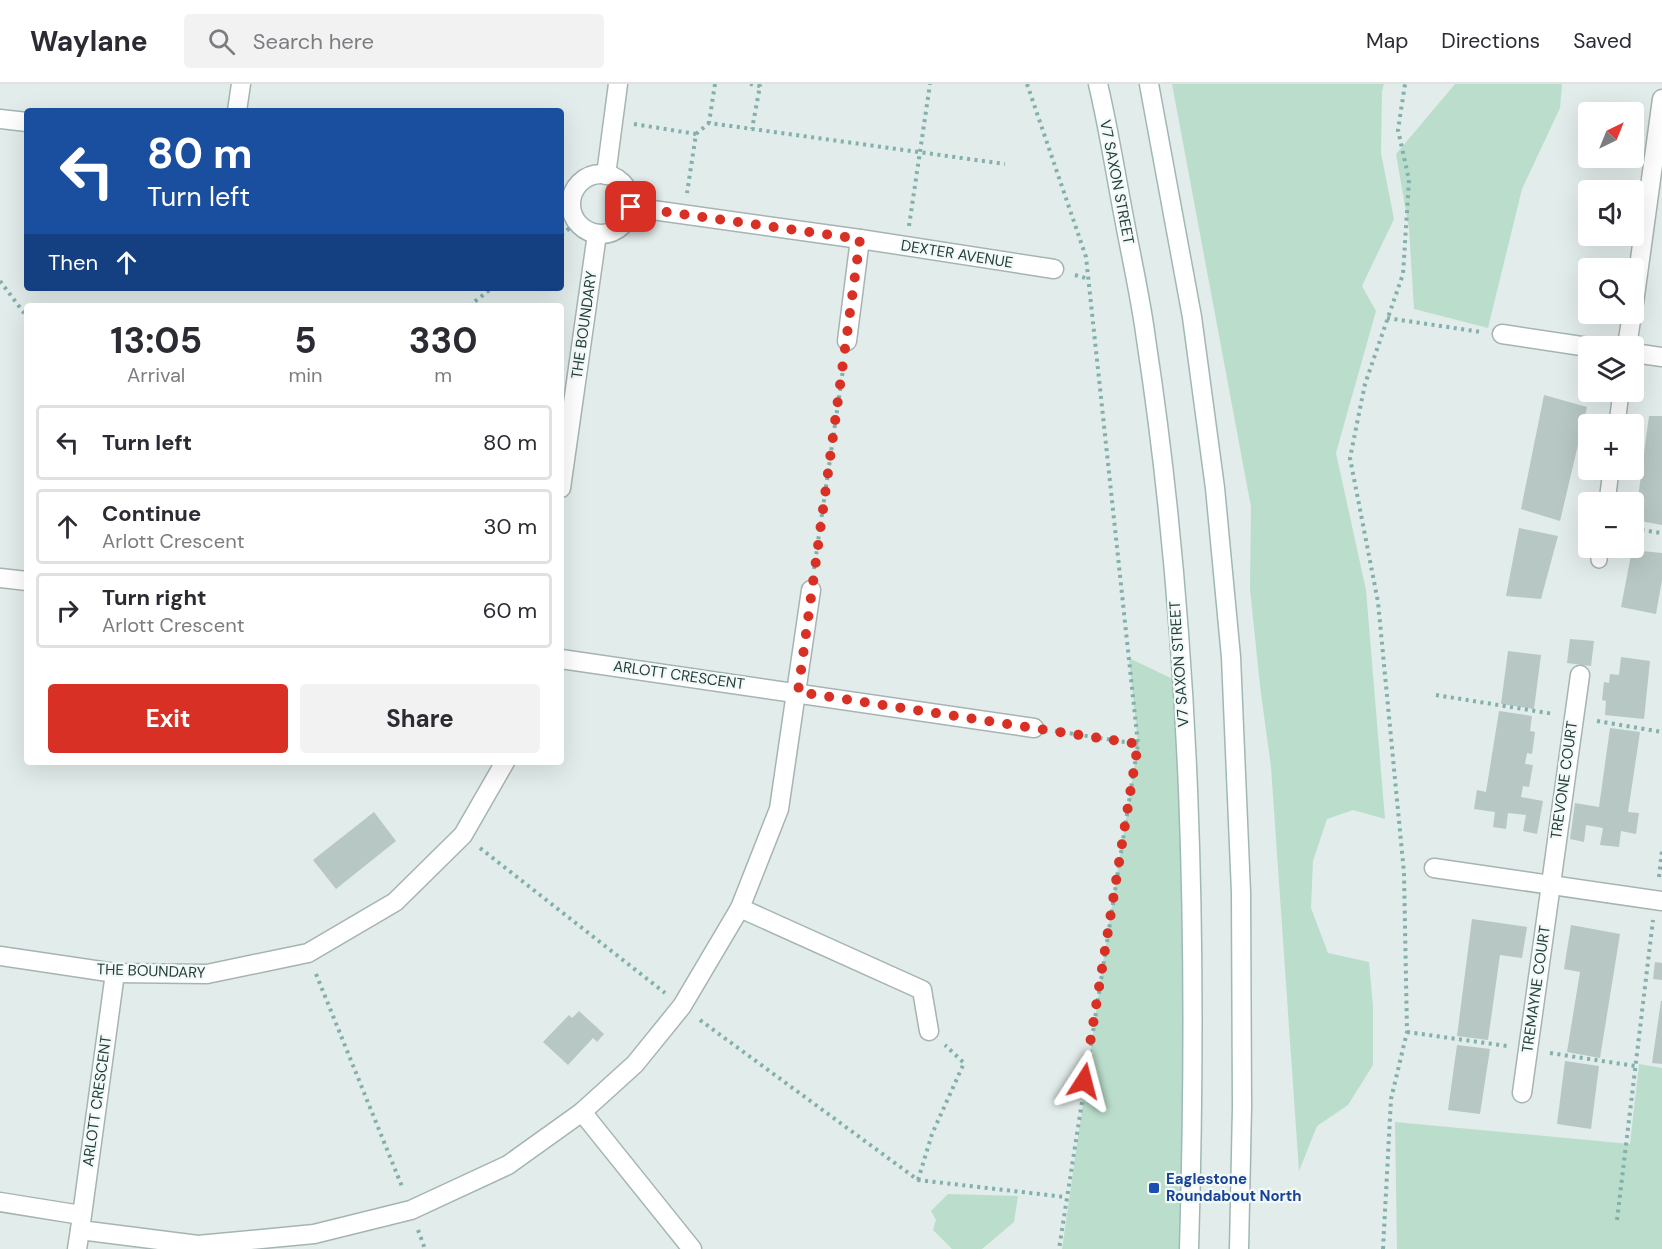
<!DOCTYPE html>
<html lang="en">
<head>
<meta charset="utf-8">
<style>
	:root { --surface:#fff; --page:#f2f2f3; --text:#2b2b33; --muted:#7c7c81; --line:#e1e1e2; --accent:#d93025 }
	body { margin:0; font-family:"DM Sans",sans-serif; background:var(--page); color:var(--text); height:100vh; display:flex; flex-direction:column; font-size:22px; white-space:nowrap }
	* { box-sizing:border-box; margin:0 }
	p { font-size:20px; color:var(--muted) }
	.icon { flex:none; width:33px; height:33px; fill:none; stroke:currentColor; stroke-width:2; stroke-linecap:round; stroke-linejoin:round }
	.map { position:relative; flex:1; overflow:hidden }
	.drawer { position:absolute; left:24px; top:219px; width:540px; height:462px; display:flex; flex-direction:column; background:var(--surface); border-radius:6px; box-shadow:0 6px 24px #0002 }
	.drawer>* { flex:none }
	.guide { position:absolute; left:24px; top:24px; width:540px; height:183px; border-radius:6px; box-shadow:0 6px 24px #0002; background:#1a4fa0; color:#fff; overflow:hidden }
	.needle { width:39px; rotate:43deg }
	.fabs { position:absolute; left:1578px; top:18px; display:grid; gap:12px }
	.fabs a { display:grid; place-items:center; width:66px; height:66px; border-radius:6px; background:var(--surface); box-shadow:0 6px 24px #0002; font-size:30px }
	.pin { position:absolute; display:grid; place-items:center; width:51px; height:51px; color:#fff; margin:-26px; border-radius:12px; box-shadow:0 3px 9px #0006 }
	.me { position:absolute; width:66px; margin:-33px; rotate:9deg; stroke-linejoin:round; filter:drop-shadow(0 0 4px #0008) }
	.turn { display:flex; align-items:center; gap:21px; height:126px; padding:0 24px; font-size:27px }
	.turn .icon { width:78px; height:78px; stroke-width:2.5 }
	.turn b { display:block; font-size:42px; line-height:51px }
	.then { display:flex; align-items:center; height:57px; padding:0 24px; background:#0003; gap:12px; font-size:22px }
	.eta { display:flex; justify-content:space-evenly; align-items:center; height:102px; text-align:center }
	.eta b { font-size:36px; font-weight:700; line-height:42px }
	.cta { display:flex; gap:12px; margin-top:auto; padding:12px 24px }
	.cta a { flex:1; height:69px; border-radius:6px; background:var(--accent); color:#fff; font-size:24px; font-weight:700; line-height:69px; text-align:center }
	.cta a+a { background:var(--page); color:var(--text) }
	ul { padding:0; list-style:none }
	li { display:flex; align-items:center; gap:18px; height:75px; margin:0 12px 9px; padding:0 12px; border:3px solid var(--line); border-radius:6px }
	li div { flex:1 }
	li b { display:block; font-size:22px }
	li em { font-style:normal }
	header { display:flex; align-items:center; gap:36px; box-sizing:border-box; height:84px; padding:0 30px; background:var(--surface); border-bottom:2px solid var(--line) }
	header strong { font-size:28px }
	nav { display:flex; gap:33px; margin-inline-start:auto; font-size:21px }
	.search { width:420px; height:54px; background:var(--page); display:flex; align-items:center; gap:15px; box-sizing:border-box; padding:0 21px; border-radius:6px; color:var(--muted); font-size:22px }
	.map>svg:first-child { display:block }
	.green { fill:#bbdecc }
	.building { fill:#b7c7c4 }
	.lines { fill:none; stroke-linecap:round; stroke-linejoin:round }
	.lane-casing { stroke:#a5b4b3; stroke-width:18 }
	.street-casing { stroke:#a5b4b3; stroke-width:21 }
	.secondary-casing { stroke:#a0b8b5; stroke-width:21 }
	.path { stroke:#82b0ad; stroke-width:4; stroke-dasharray:3 4.5; stroke-linecap:butt }
	.lane { stroke:#fff; stroke-width:15 }
	.street { stroke:#fff; stroke-width:18 }
	.secondary { stroke:#fff; stroke-width:18 }
	.route { stroke:#d93025; stroke-width:10; stroke-dasharray:0 18 }
	.transit-dot { fill:#1a4fb4; stroke:#f3f9f7; stroke-width:2 }
	.labels { text-anchor:middle; stroke-width:4.5; stroke-linejoin:round; paint-order:stroke }
	.street-label { font-size:15px; fill:#223e3d; stroke:#f3f9f7 }
	.transit-label { font-size:15px; font-weight:bold; fill:#164399; stroke:#f3f9f7; text-anchor:start }
</style>
</head>
<body>
<header>
<strong>Waylane</strong>
<div class="search"><svg class="icon" aria-label="search" viewBox="0 0 24 24"><circle cx="10" cy="10" r="6"/><path d="M15 15l6 6"/></svg>Search here</div>
<nav><a>Map</a><a>Directions</a><a>Saved</a></nav>
</header>
<div class="map">
<svg width="1662" height="1165" viewBox="0 0 1662 1165">
	<rect width="100%" height="100%" fill="#e2ecea"/>
	<!-- green -->
	<g class="green">
		<path d="M1172,0h212l-2,8 -1,61 13,66 -32,67 14,25 -40,142 30,137 19,229 -32,-9 -26,9 -14,42 -2,47 17,45 41,9 4,45v58l-25,40 -31,21 -18,45 -28,-404 -11,-81 -10,-97 1,-82z"/>
		<path d="M1455,0h107l-2,24 -38,81 -34,139 -74,-19 -5,-80 -13,-75z"/>
		<path d="M1129,574l52,25 5,566h-124l44,-306 32,-199z"/>
		<path d="M1639,980l23,4v181h-265l-2,-127 235,22z"/>
		<path d="M948,1110l70,2 -4,26 -32,27h-30l-19,-19 3,-10 -5,-9z"/>
	</g>
	<!-- building -->
	<g class="building">
		<path d="M1544,311l43,12 -27,114 -39,-12z"/>
		<path d="M1649,332h13v109l-27,-5z"/>
		<path d="M1519,444l39,8 -17,63 -35,-3z"/>
		<path d="M1632,466l30,3v27l-6,34 -35,-7z"/>
		<path d="M1570,555l24,2 -3,25 -24,-3z"/>
		<path d="M1508,567l33,4 -7,54 -33,-5z"/>
		<path d="M1621,573l29,4 -6,58 -39,-4 1,-14 -4,-1 2,-18 5,1 1,-9 9,1z"/>
		<path d="M1499,627l33,5 -2,15 5,1 -3,22 -5,-1 -2,11 8,1 -4,22 -6,-1 -2,11 22,4 -6,33 -14,-3 3,-16 -18,-2 -2,16 -13,-2 2,-15 -21,-3 3,-19 9,2z"/>
		<path d="M1610,644l30,4 -12,80 11,1 -3,21 -15,-3 -2,16 -19,-2 3,-17 -17,-3 -2,17 -14,-3 5,-36 24,4z"/>
		<path d="M374,728l22,29 -60,48 -23,-29z"/>
		<path d="M1472,835l55,8 -5,31 -22,-3 -12,85 -31,-4z"/>
		<path d="M1571,841l49,9 -20,124 -33,-6 13,-80 -16,-3z"/>
		<path d="M1655,878l7,1v17l-9,-1z"/>
		<path d="M1661,917h1v63l-10,-1z"/>
		<path d="M579,927l25,23 -7,8 -4,-4 -25,27 -25,-23 26,-27 3,3z"/>
		<path d="M1457,961l33,4 -10,65 -32,-4z"/>
		<path d="M1565,977l34,5 -8,63 -34,-5z"/>
	</g>
	<g class="lines">
		<!-- lane casing -->
		<g class="lane-casing">
			<g id="lane">
				<path d="M1617,340l4,-32"/>
				<path d="M1607,418l4,-32"/>
				<path d="M1599,476l1,-12"/>
			</g>
		</g>
		<!-- street casing -->
		<g class="street-casing">
			<g id="street">
				<path d="M237,27l4,-27"/>
				<path d="M0,35l27,3"/>
				<circle cx="601" cy="120" r="30"/>
				<path d="M606,91l12,-91"/>
				<path d="M631,123l229,32 194,30"/>
				<path d="M1634,219l28,-204"/>
				<path d="M1502,250l86,13"/>
				<path d="M847,257l13,-102"/>
				<path d="M1627,262l5,-32"/>
				<path d="M1634,269l28,4"/>
				<path d="M561,404l36,-254"/>
				<path d="M0,494l27,3"/>
				<path d="M561,575l473,69"/>
				<path d="M1434,784l228,33"/>
				<path d="M740,824l182,82 7,41"/>
				<path d="M0,872l115,17 92,1 101,-21 87,-51 68,-67 42,-73"/>
				<path d="M115,889l-35,257 118,15 116,-11 97,-24 97,-45 74,-53 53,-48 47,-58 58,-98 39,-99 32,-219"/>
				<path d="M1522,1009l58,-418"/>
				<path d="M582,1028l110,137"/>
				<path d="M0,1118l81,13"/>
				<path d="M77,1165l3,-19"/>
			</g>
		</g>
		<!-- secondary casing -->
		<g class="secondary-casing">
			<g id="secondary">
				<path d="M1098,0c11,46 18,93 27,139 7,38 16,77 21,116 46,300 52,607 43,910"/>
				<path d="M1149,0l43,233 23,171 16,169 10,235 1,215 -3,142"/>
			</g>
		</g>
		<!-- path -->
		<g class="path">
			<path d="M715,0l-6,39 296,41"/>
			<path d="M750,0l10,2 -8,43"/>
			<path d="M1027,0l59,173 52,487 -79,505"/>
			<path d="M634,40l62,10 -9,59"/>
			<path d="M696,50l13,-11"/>
			<path d="M909,142l21,-142"/>
			<path d="M561,151l15,-12"/>
			<path d="M1075,191l14,4"/>
			<path d="M0,197l27,36"/>
			<path d="M469,222l23,-18"/>
			<path d="M1387,234l94,14"/>
			<path d="M1634,445l28,4"/>
			<path d="M814,485l30,-206"/>
			<path d="M1436,611l118,19"/>
			<path d="M1597,637l65,11"/>
			<path d="M1055,647l83,13"/>
			<path d="M480,764l185,145"/>
			<path d="M1659,793l3,-26"/>
			<path d="M316,890l87,215"/>
			<path d="M700,936l218,160 147,17"/>
			<path d="M1407,948l100,14"/>
			<path d="M1550,969l85,13"/>
			<path d="M918,1096l14,-46 32,-71 -19,-18"/>
			<path d="M1617,1136l36,-300"/>
			<path d="M418,1146l7,19"/>
			<path d="M1383,1165l8,-150 16,-67 -3,-159 -26,-271 -28,-144 15,-74 38,-110 6,-94 -11,-50 7,-46"/>
		</g>
		<!-- lane -->
		<use href="#lane" class="lane"/>
		<!-- street -->
		<use href="#street" class="street"/>
		<!-- secondary -->
		<use href="#secondary" class="secondary"/>
	</g>
	<g class="lines">
		<!-- route -->
		<path class="route" d="M631,123l229,32 -62,453 340,52 -54,337"/>
	</g>
	<!-- markers -->
	<rect class="transit-dot" x="1148" y="1098" width="12" height="12" rx="3"/>
	<g class="labels">
		<!-- street labels -->
		<g class="street-label">
			<text transform="translate(1117 98) rotate(79)" y="5">V7 SAXON STREET</text>
			<text transform="translate(957 170) rotate(9)" y="5">DEXTER AVENUE</text>
			<text transform="translate(584 241) rotate(-82)" y="5">THE BOUNDARY</text>
			<text transform="translate(1179 580) rotate(-94)" y="5">V7 SAXON STREET</text>
			<text transform="translate(679 591) rotate(8)" y="5">ARLOTT CRESCENT</text>
			<text transform="translate(1564 696) rotate(-82)" y="5">TREVONE COURT</text>
			<text transform="translate(151 887) rotate(2)" y="5">THE BOUNDARY</text>
			<text transform="translate(1536 905) rotate(-82)" y="5">TREMAYNE COURT</text>
			<text transform="translate(97 1017) rotate(-82)" y="5">ARLOTT CRESCENT</text>
		</g>
		<!-- transit labels -->
		<g class="transit-label">
			<text x="1166" y="1100">Eaglestone<tspan x="1166" dy="17">Roundabout North</tspan></text>
		</g>
	</g>
</svg>
<div class="fabs">
<a><svg class="needle" viewBox="-14 -14 28 28"><path d="M0-13l5 13h-10z" fill="#e53935"/><path d="M0 13l5-13h-10z" fill="#7c7c81"/></svg></a>
<a><svg class="icon" aria-label="sound" viewBox="0 0 24 24"><path d="M4 9h4l5-4v14l-5-4H4zM17 9q2 3 0 6"/></svg></a>
<a><svg class="icon" aria-label="search" viewBox="0 0 24 24"><circle cx="10" cy="10" r="6"/><path d="M15 15l6 6"/></svg></a>
<a><svg class="icon" aria-label="layers" viewBox="0 0 24 24"><path d="M12 4l9 5-9 5-9-5zM3 14l9 5 9-5"/></svg></a>
<a>+</a>
<a>−</a>
</div>
<div class="pin" style="left:631px;top:123px;background:#d93025"><svg class="icon" aria-label="arrive" viewBox="0 0 24 24"><path d="M6 21V4h12l-3 4 3 4H6"/></svg></div>
<svg class="me" style="left:1084px;top:997px" viewBox="-20 -20 40 40"><path d="M0-17L14 15 0 8-14 15z" fill="#d93025" stroke="#fff" stroke-width="4"/></svg>
<div class="guide">
<div class="turn"><svg class="icon" aria-label="left" viewBox="0 0 24 24"><path d="M17 20v-9H6M10 6l-5 5 5 5"/></svg><div><b>80 m</b>Turn left</div></div>
<div class="then">Then<svg class="icon" aria-label="ahead" viewBox="0 0 24 24"><path d="M12 20V5M6 11l6-6 6 6"/></svg></div>
</div>
<section class="drawer">
<div class="eta">
<div><b>13:05</b><p>Arrival</p></div>
<div><b>5</b><p>min</p></div>
<div><b>330</b><p>m</p></div>
</div>
<ul>
<li><svg class="icon" aria-label="left" viewBox="0 0 24 24"><path d="M17 20v-9H6M10 6l-5 5 5 5"/></svg><div><b>Turn left</b></div><em>80 m</em></li>
<li><svg class="icon" aria-label="ahead" viewBox="0 0 24 24"><path d="M12 20V5M6 11l6-6 6 6"/></svg><div><b>Continue</b><p>Arlott Crescent</p></div><em>30 m</em></li>
<li><svg class="icon" aria-label="right" viewBox="0 0 24 24"><path d="M7 20v-9h11M14 6l5 5-5 5"/></svg><div><b>Turn right</b><p>Arlott Crescent</p></div><em>60 m</em></li>
</ul>
<div class="cta"><a>Exit</a><a>Share</a></div>
</section>
</div>
</body>
</html>
